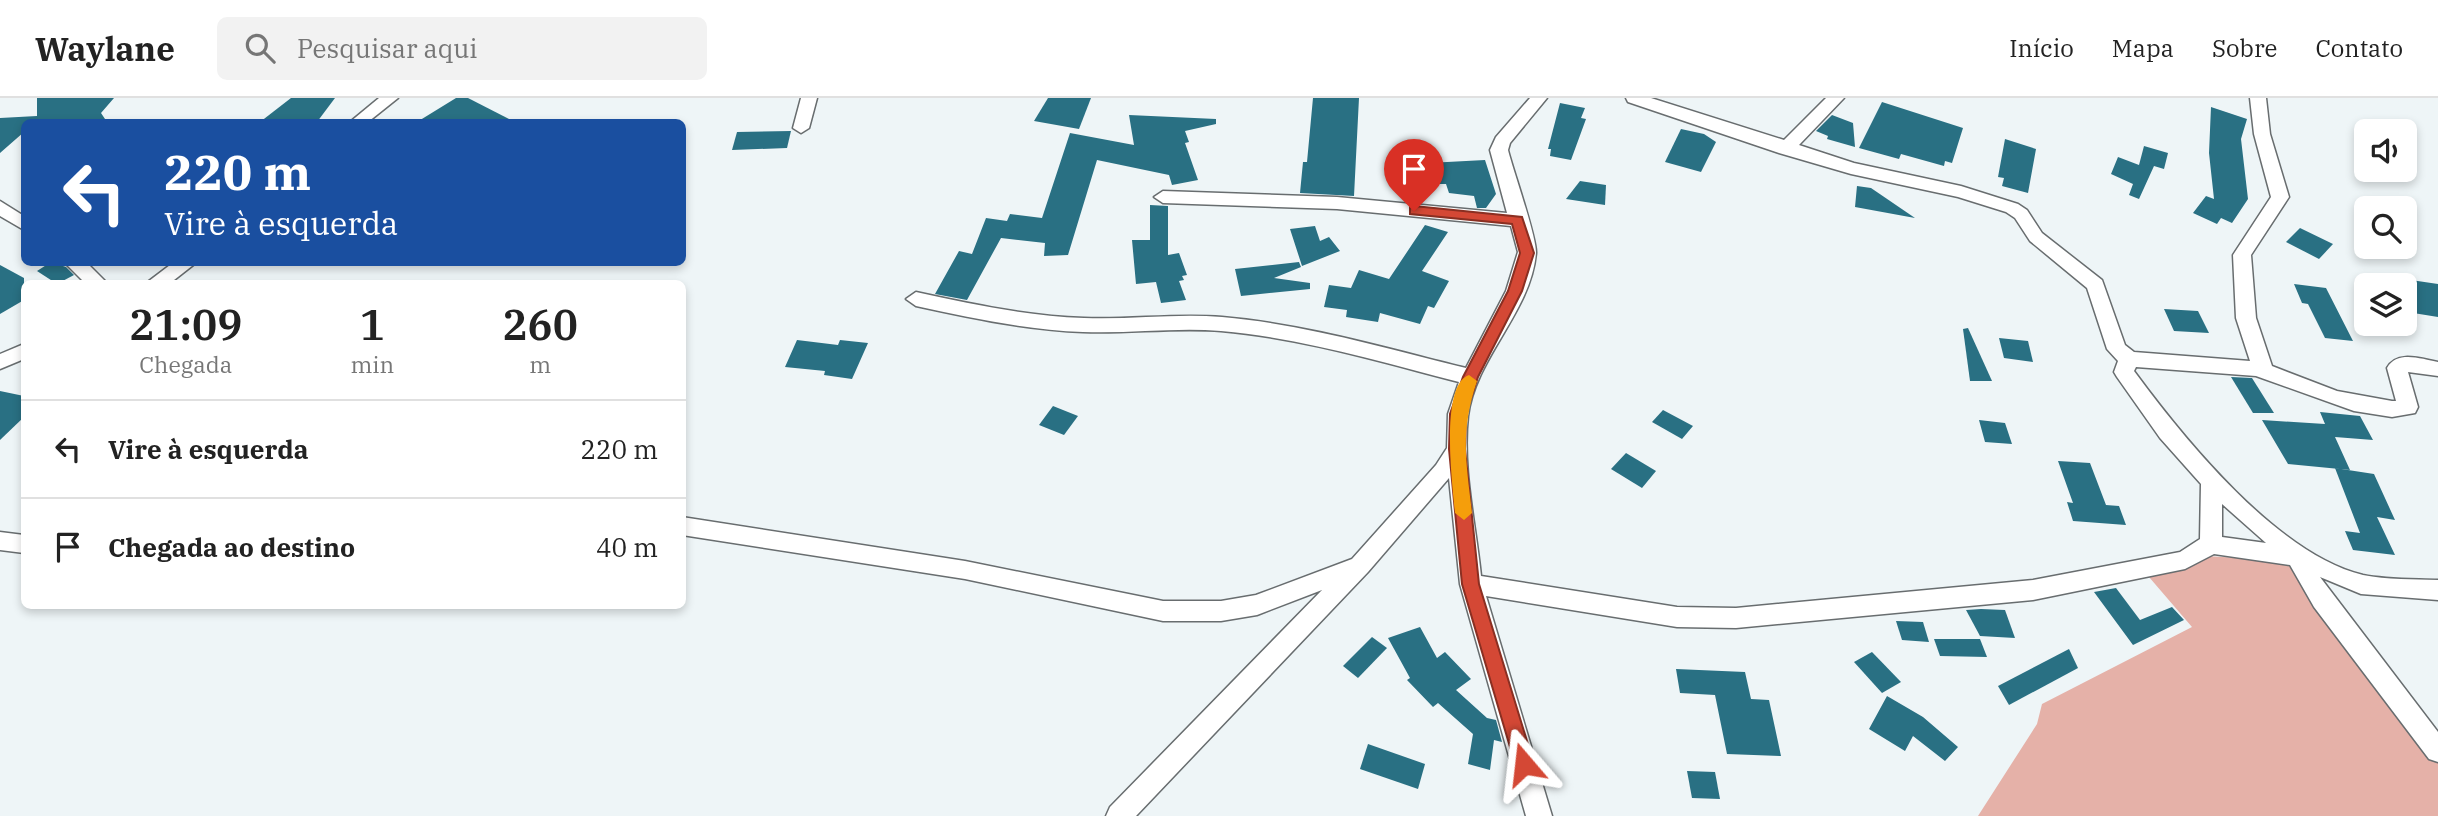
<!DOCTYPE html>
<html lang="pt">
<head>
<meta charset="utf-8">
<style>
	:root { --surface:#fff; --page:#f2f2f2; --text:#222; --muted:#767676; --line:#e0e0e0 }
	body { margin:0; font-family:"IBM Plex Serif",serif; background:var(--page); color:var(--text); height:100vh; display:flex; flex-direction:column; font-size:26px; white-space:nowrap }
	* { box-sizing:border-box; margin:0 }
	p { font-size:23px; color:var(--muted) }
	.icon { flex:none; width:38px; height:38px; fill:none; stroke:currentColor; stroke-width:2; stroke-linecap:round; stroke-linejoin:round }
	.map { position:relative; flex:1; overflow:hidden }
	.panel { position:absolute; left:21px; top:182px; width:665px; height:329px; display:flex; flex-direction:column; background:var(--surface); border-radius:10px; box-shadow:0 4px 10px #0003 }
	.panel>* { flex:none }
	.hud { position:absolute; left:21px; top:21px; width:665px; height:147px; border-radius:10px; box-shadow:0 4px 10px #0003; background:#1a4fa0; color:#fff; overflow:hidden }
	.buttons { position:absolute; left:2354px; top:21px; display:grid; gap:14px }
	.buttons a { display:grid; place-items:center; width:63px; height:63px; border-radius:10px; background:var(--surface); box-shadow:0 4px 10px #0003; font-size:35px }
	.pin { position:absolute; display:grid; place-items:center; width:60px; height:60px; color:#fff; margin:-72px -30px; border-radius:50% 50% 50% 0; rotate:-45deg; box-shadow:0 0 7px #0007 }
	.pin .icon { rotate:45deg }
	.me { position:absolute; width:77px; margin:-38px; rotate:343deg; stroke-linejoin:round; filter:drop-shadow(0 0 5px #0008) }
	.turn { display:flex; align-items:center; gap:24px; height:147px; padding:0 28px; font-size:32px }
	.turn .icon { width:91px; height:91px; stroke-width:2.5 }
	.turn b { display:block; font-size:49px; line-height:60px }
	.eta { display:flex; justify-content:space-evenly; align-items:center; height:119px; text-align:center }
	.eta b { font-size:42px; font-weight:600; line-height:49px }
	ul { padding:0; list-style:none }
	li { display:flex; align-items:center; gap:21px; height:98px; padding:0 28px; border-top:2px solid var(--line) }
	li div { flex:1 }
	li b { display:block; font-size:26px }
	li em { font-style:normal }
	header { display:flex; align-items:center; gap:42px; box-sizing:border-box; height:98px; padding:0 35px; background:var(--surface); border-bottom:2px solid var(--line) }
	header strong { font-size:33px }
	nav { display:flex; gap:38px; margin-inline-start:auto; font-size:24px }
	.search { width:490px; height:63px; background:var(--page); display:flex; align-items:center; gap:18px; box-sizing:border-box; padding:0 24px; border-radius:10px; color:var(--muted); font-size:26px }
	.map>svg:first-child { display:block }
	.green { fill:#e5b1a8 }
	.building { fill:#297083 }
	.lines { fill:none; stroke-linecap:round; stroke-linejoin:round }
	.minor-casing { stroke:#686d6f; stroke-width:3 }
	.minor { fill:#fff; fill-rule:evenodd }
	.route { fill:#d44835; stroke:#8a2f22; stroke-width:2 }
	.slow { fill:#f59e0b }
</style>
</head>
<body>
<header>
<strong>Waylane</strong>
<div class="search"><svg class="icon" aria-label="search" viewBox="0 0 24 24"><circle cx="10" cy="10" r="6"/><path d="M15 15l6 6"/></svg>Pesquisar aqui</div>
<nav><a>Início</a><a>Mapa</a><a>Sobre</a><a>Contato</a></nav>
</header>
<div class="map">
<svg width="2438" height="718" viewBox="0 0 2438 718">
	<rect width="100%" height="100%" fill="#eef5f7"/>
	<!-- green -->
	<path class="green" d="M2206,458l85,5 147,170v85h-460l59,-92 5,-20 150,-77 -43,-50z"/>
	<!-- building -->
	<g class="building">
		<path d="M37,0h77l-13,15 6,9h-83v10l-24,21v-35l37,-2z"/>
		<path d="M291,0h44l-18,24h-57z"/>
		<path d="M456,0h12l47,24h-98z"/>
		<path d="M1048,0h43l-12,31 -45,-8z"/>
		<path d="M1313,0h46l-5,98 -54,-3 3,-31h4z"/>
		<path d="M1882,4l81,26 -11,35 -7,-2 -1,5 -43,-12 -2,5 -40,-11z"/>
		<path d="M1560,5l25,5 -4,10 5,1 -15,41 -21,-4 1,-7h-3z"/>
		<path d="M2211,9l36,12 -6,20 7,60 -16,24 -11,-5 -4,6 -24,-11 13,-17 8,3 -5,-46z"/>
		<path d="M1129,17l87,4v5l-31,7 4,11 -4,1 13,37 -26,5 -3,-10 -72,-15 -29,95 -24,1 1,-13 -44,-5 -34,62 -32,-6 24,-43 13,3 14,-36 21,3 3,-7 32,4 28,-85 64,12z"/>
		<path d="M1832,17l21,8 2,24 -28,-8 1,-3 -12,-5z"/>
		<path d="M1681,31l23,5 12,8 -15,30 -36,-10z"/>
		<path d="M791,33l-4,17 -55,2 5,-18z"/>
		<path d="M2005,41l31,10 -8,44 -26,-7 2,-8 -6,-1z"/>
		<path d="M2144,48l24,7 -4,16 -10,-3 -15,33 -10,-4 4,-11 -22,-10 7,-17 21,8z"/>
		<path d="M1485,62l11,34 -10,14h-9l-3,-12 -25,-3 -3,-9h-13l-5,-21z"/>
		<path d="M1580,83l26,4 -1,20 -39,-6z"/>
		<path d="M1857,88l14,2 44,30 -60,-11z"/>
		<path d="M1150,107l18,1v49l11,-2 8,22 -5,1 2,4 -5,1 7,19 -25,3 -5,-21 -20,2 -4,-44h18z"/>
		<path d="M1425,127l23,7 -26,39 27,10 -15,27 -6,-2 -8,18 -40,-11 -2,9 -32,-5 1,-7 -23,-3 5,-22 22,3 8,-18 30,9z"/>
		<path d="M1315,128l5,15 9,-4 11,14 -38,15 -12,-37z"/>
		<path d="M2300,130l33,16 -14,15 -33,-17z"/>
		<path d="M51,164l15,5 8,8 -17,9 -20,-13z"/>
		<path d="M1299,164l2,5 -27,11 36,5v6l-69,7 -6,-27z"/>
		<path d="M0,167l24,13v22l-24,14z"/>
		<path d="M2404,181l34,5v33l-31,-5z"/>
		<path d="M2294,186l32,4 27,53 -28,-3 -17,-34 -6,-1z"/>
		<path d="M2164,211l34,2 11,22 -35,-2z"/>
		<path d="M1968,230l24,53h-22l-7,-52z"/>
		<path d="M1999,240l29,3 5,21 -29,-4z"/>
		<path d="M797,242l41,5 2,-5 28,3 -16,36 -28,-4 1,-4 -40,-4z"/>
		<path d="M2231,279l21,1 22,35h-21z"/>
		<path d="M0,293l24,5v21l-24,23z"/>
		<path d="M1053,308l25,10 -14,19 -25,-10z"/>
		<path d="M1663,312l30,16 -11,13 -30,-17z"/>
		<path d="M2320,314l40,4 13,24 -38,-3 15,33 -62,-6 -26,-44 63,4z"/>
		<path d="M1979,322l26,3 7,21 -27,-2z"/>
		<path d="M1626,355l30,18 -14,17 -31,-19z"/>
		<path d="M2058,363l32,2 16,42 13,1 7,19 -53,-4 -6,-19 6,1z"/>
		<path d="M2335,370l39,6 21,46 -18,-3 18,38 -42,-5 -8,-19 15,2z"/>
		<path d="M2116,490l24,32 32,-13 12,13 -51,25 -39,-53z"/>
		<path d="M1981,511l24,1 10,28 -35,-2 -14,-26z"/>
		<path d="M1896,523l27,1 6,20 -27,-2z"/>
		<path d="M1420,529l17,31 8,-6 26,27 -15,11 31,28 9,2 6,22 -8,-2 -4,30 -22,-6 5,-30 -35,-31 -5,4 -26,-27 3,-2 -22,-40z"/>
		<path d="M1372,539l15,11 -29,30 -15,-12z"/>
		<path d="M1934,541h46l7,18 -47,-1z"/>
		<path d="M2069,551l9,19 -69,37 -11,-19z"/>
		<path d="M1872,554l29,30 -19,11 -28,-31z"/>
		<path d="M1676,571l69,3 6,27 18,1 12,56 -54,-2 -12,-59 -35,-2z"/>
		<path d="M1887,598l36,21 35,30 -13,14 -32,-25 -8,15 -36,-22z"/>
		<path d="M1368,646l57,20 -7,25 -58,-20z"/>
		<path d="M1687,673l28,1 5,27 -28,-1z"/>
	</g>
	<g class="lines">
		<!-- minor casing -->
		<g class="minor-casing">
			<g id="minor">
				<path d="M379,0h19l-30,24h-18z"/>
				<path d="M801,0h16l-8,30 -8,5 -8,-5z"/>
				<path d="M1530,0h17l-37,45 -2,7c5,20 29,88 28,103 -5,59 -61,105 -68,163 -6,52 8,109 13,160l196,31 59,1 297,-28 147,-28 20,-13 1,-55 -41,-46 -43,-61 -3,-5 4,-11 -11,-12 -20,-61 -57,-47 -15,-23 -9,-6 -48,-15 -107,-23 -72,-21 -151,-51 -2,-4h25l133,42 42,-42h18l-45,47 55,18 107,23 57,18 9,6 15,23 60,47 23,65 9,7 116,9 -14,-43 -3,-63 38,-58 -17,-63 -4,-36h16l4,36 19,63 -38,58 5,63 16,48 65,25 55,10h4l-9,-33c10,-18 34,-9 51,-6v14l-30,-4 10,35 -3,6 -23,4 -38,-6 -98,-35 -120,-9 -2,4c50,68 144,184 229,204 24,5 51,4 75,5v20l-77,-6 -41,-17 118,155v30l-9,-3 -115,-152 -24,-42 -76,-11 -29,15 -152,31 -297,28 -59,-1 -191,-31 66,220h-26l-66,-232 -11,-106 -81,94 -232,244h-30l4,-9 212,-217 -65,25 -36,6h-58l-198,-42 -283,-44v-18l283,44 198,40h58l35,-6 96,-36 84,-94 11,-17 1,-34 11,-32c-78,-20 -157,-44 -238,-51 -46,-4 -92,3 -138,1 -56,-2 -112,-14 -167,-26l-10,-7 10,-7c55,12 111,24 168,26 46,2 92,-5 138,-1 82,7 163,31 244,51l40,-77 12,-39 -7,-26 -174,-17 -174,-6 -9,-6 9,-6 174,6 170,16 -17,-63 6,-13zM2222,406l44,39 -44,-6z"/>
				<path d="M0,103l24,15v14l-24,-14z"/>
				<path d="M64,164h22l22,22h-22z"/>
				<path d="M174,164h23l-28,22h-24z"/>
				<path d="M24,246v15l-24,10v-15z"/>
				<path d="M0,434l24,3v18l-24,-3z"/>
			</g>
		</g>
		<!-- minor -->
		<use href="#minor" class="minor"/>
	</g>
	<!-- route -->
	<path class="route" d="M1414,108l108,11 12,36 -12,38 -44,86 -12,37 -1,35 14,135 55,180 -3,7 -7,2 -6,-2 -3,-7 -53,-180 -13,-135 1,-35 13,-37 45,-86 12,-38 -8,-29 -102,-10v-7z"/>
	<!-- slow -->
	<path class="slow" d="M1469,277l8,6c-17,51 -11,80 -5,132l-8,7 -9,-7c-2,-25 -16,-128 14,-138z"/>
</svg>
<div class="buttons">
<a><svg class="icon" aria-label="sound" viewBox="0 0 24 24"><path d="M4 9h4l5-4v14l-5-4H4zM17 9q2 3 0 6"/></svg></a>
<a><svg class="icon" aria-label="search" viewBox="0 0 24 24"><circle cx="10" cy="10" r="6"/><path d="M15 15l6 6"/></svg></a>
<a><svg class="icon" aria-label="layers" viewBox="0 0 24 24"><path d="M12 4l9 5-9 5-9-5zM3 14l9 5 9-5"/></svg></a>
</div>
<div class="pin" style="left:1414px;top:113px;background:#d93025"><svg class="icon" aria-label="arrive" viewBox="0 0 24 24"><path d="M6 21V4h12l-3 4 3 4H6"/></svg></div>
<svg class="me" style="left:1524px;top:666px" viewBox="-20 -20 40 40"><path d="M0-17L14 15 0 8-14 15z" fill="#d44835" stroke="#fff" stroke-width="4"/></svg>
<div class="hud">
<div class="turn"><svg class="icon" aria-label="left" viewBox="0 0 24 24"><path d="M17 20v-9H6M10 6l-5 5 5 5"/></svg><div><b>220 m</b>Vire à esquerda</div></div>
</div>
<section class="panel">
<div class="eta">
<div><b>21:09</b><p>Chegada</p></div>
<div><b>1</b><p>min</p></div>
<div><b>260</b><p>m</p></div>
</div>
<ul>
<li><svg class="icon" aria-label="left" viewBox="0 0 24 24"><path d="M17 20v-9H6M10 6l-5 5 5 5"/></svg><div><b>Vire à esquerda</b></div><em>220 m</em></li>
<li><svg class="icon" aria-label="arrive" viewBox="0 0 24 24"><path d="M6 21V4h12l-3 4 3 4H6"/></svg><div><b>Chegada ao destino</b></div><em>40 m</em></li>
</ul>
</section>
</div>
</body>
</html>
